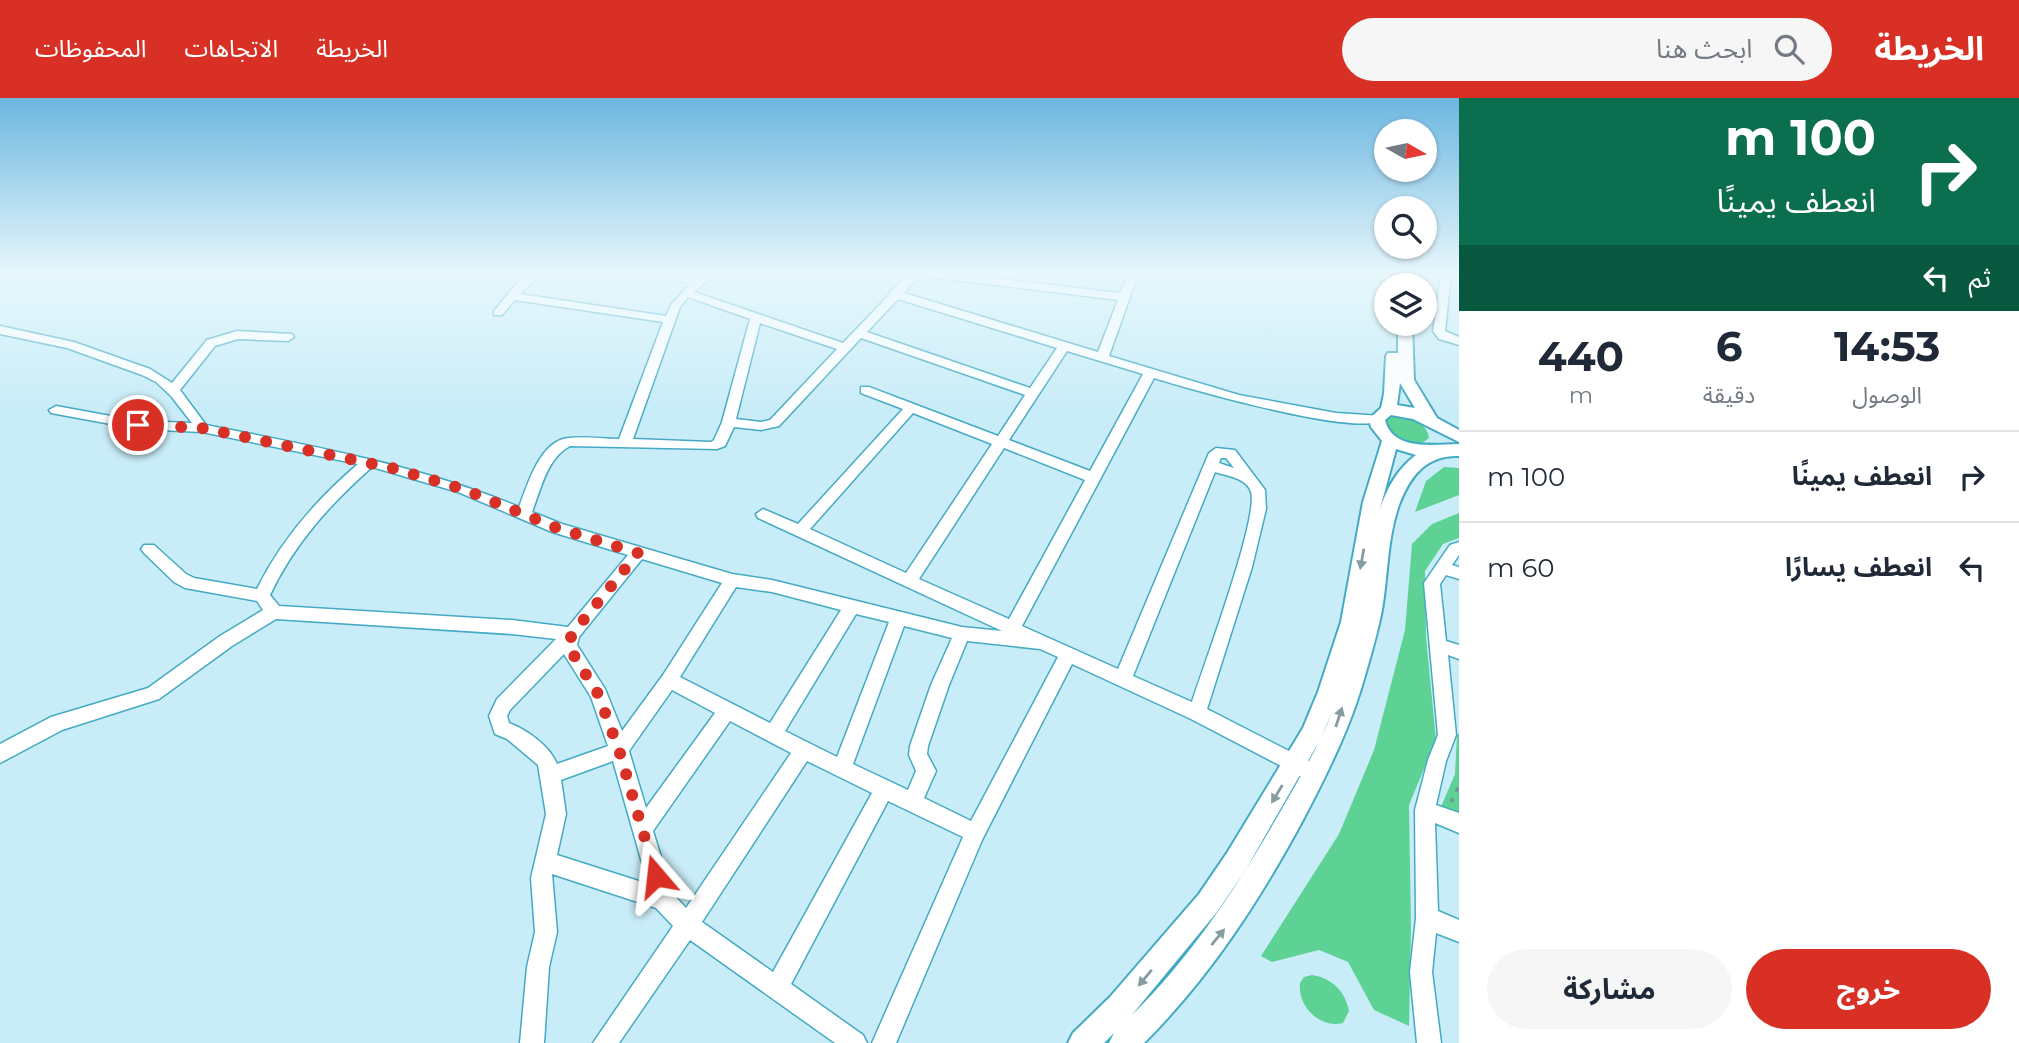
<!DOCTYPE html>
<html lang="ar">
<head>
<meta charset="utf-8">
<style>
	:root { --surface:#fff; --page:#f6f6f7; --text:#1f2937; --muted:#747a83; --line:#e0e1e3; --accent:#d93025 }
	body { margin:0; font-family:Montserrat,"Noto Sans Arabic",sans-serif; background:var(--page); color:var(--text); direction:rtl; height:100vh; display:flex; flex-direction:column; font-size:26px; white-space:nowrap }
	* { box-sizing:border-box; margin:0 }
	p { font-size:23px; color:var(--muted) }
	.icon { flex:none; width:38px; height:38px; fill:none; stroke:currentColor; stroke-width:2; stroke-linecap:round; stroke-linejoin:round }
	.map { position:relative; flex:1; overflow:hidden; direction:ltr }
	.panel { display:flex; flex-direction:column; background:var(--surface); width:560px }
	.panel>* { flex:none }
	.guide { background:#0b6e4f; color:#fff; overflow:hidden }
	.needle { width:46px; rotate:99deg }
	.controls { position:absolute; left:1374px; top:21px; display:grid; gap:14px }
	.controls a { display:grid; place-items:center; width:63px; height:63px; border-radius:50%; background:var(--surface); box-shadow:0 2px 5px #0004; font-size:35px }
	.pin { position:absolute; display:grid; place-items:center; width:60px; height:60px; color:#fff; margin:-30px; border:4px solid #fff; border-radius:50%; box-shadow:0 2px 7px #0007 }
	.me { position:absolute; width:77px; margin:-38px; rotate:343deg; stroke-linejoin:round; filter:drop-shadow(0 0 5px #0008) }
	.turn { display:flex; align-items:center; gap:24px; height:147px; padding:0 28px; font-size:32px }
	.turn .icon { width:91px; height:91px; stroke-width:2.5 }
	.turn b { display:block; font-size:49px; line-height:60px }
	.then { display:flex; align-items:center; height:66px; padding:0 28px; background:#0003; gap:14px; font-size:26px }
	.eta { display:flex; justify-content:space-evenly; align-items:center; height:119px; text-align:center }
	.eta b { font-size:42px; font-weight:700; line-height:49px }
	.button { display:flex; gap:14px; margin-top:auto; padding:14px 28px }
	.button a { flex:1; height:80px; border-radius:42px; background:var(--accent); color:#fff; font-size:28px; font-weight:700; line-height:80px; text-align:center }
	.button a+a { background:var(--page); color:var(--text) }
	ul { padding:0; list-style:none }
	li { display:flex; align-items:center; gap:21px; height:91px; padding:0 28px; border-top:2px solid var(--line) }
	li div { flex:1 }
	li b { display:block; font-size:26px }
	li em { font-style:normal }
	header { display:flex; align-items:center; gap:42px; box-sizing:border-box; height:98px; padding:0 35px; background:var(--accent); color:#fff }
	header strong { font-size:33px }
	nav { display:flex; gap:38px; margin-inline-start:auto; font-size:24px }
	.search { width:490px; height:63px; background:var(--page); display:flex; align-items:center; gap:18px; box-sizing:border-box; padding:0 24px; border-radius:38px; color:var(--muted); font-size:26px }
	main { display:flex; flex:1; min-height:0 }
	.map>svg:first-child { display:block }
	.green { fill:#5ed294 }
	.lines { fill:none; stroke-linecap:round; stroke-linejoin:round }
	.minor-casing { stroke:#44aac4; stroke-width:3 }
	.major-casing { stroke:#44aac4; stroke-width:4 }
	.path { stroke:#6e97a2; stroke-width:3.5; stroke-dasharray:4.5 7; stroke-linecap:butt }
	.minor { fill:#fff; fill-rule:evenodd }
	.major { fill:#fff; fill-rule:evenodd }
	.oneway { fill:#859ca1 }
	.route { stroke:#d93025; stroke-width:12; stroke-dasharray:0 21.6 }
</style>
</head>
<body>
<header>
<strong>الخريطة</strong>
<div class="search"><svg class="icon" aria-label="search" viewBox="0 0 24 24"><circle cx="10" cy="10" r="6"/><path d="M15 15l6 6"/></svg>ابحث هنا</div>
<nav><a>الخريطة</a><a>الاتجاهات</a><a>المحفوظات</a></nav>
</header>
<main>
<section class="panel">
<div class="guide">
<div class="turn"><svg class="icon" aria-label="right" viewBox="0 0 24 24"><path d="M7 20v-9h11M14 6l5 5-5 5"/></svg><div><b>100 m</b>انعطف يمينًا</div></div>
<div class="then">ثم<svg class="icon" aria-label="left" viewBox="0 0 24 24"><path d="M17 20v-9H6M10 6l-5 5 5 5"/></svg></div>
</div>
<div class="eta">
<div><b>14:53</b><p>الوصول</p></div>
<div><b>6</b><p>دقيقة</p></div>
<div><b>440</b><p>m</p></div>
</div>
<ul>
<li><svg class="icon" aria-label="right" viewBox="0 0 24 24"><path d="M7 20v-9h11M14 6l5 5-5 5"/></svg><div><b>انعطف يمينًا</b></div><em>100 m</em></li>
<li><svg class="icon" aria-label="left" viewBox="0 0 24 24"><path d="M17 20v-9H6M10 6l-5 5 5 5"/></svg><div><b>انعطف يسارًا</b></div><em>60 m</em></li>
</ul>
<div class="button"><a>خروج</a><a>مشاركة</a></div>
</section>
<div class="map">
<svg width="1459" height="945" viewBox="0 0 1459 945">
	<rect width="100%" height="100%" fill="#c9edf8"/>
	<!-- green -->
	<g class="green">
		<path d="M1392,317c15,2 35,6 37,23 -19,17 -38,-5 -50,-19z"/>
		<path d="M1444,369l15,1v27l-44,17 11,-31z"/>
		<path d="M1459,415v25l-16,6 -18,27 1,66 10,103 -27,65 2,123 -2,98 -35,-16 -26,-48 -29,-12 -47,12 -11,-6 78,-122 35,-84 31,-120 7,-86 20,-20z"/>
		<path d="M1457,636h2v82l-19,-7 15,-35z"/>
		<path d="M1312,877c20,3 33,16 37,36l-6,12c-23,6 -46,-17 -43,-40l4,-6z"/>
	</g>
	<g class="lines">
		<!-- minor casing -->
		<g class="minor-casing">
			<g id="minor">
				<path d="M529,176h12l-21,20 146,22 5,-11 19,-21 -29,-10h16l20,5 7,-5h11l-21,18 149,51 46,-48 1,-3 20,-18h11l-17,19 194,59 20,-52 -188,-23 -5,-3h30l165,19 8,-19h10l-29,82 130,39 97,18 46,3 2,3c-23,20 -197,-31 -230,-41l-132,248 96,43 91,-216 7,-5 19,2 30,40 1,19 -14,58 -45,142 115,59 3,6 -3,6 -7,3 -7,-3 -117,-61 -119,-55 -90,176 -86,203h-24l91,-206 -75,-36 -97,183 72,51 4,8h-32l-145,-103 -71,103h-26l80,-117 -17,-18 -104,-34 5,58 -8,35 -5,76h-24l7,-76 8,-35 -4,-54 15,-64 -8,-49 -31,-26 -12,-5 -6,-18 8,-17 59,-60 -44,-5 -236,-15 -44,27 -73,53 -97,31 -62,33v-19l51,-27 97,-29 72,-52 43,-26 -6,-9 -72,-13 -11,-6 -30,-29 -3,-4 3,-4h10l32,29 8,4 63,11c24,-49 60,-90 101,-125l-156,-32 -64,-3 -87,-16 -2,-3 7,-4 82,15 54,2 -21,-27 -15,-14 -14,-7 -75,-27 -67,-14v-8l74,16 76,27 22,14 35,-43 30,-9 55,3 2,3 -6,4 -50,-2 -23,7 -35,44 26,35c107,21 212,40 313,82 9,-23 21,-67 50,-69 16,-2 34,1 50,1l44,-117 -148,-22 -13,15h-8v-4l23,-28zM688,199l62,22 -28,103 -8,18 -3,2 -78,-3 47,-132zM898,201l159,49 -27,40 -163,-56zM760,225l77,26 -67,71 -9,2 -25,-3zM861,240l164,57 -27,41 -129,-49h-8v6l42,16 -105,115 -35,-15 -7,5 2,4 244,113 -40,-4 -190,-47 -40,-6 -170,-50 -30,-12c9,-23 15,-54 38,-66l147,3 8,-3 9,-19 27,3 18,-4zM1067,253l76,23 -53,97 -81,-31zM913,315l79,31 -86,129 -96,-44zM1004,350l81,32 -76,139 -90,-40zM1221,360h5l8,10 -15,-5zM372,369l86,25 94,40 76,23 -60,72 -56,-7 -233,-14 -9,-11c24,-51 60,-91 102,-128zM1215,374c12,4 32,6 36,20 8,26 -48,175 -59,210l-59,-26zM642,461l80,24 -59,92 -41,56 -17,-42 -28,-44 2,-8zM736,489l36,5 69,18 -71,113 -90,-46zM856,516l33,8 -52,135 -52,-26zM904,528l48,12 -21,47 -21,61 -1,9 7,16 -8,19 -55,-26zM967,543l73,8 18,8 -87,164 -47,-23 12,-27 -9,-17 1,-8 21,-61zM564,556l27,43 17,49 -51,18c-7,-18 -30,-34 -48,-41l-2,-7 3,-6zM672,592l43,23 -69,95 -17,-57zM730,623l61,32 -105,155 -14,-15 -19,-62zM613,663l35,123 -91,-29 9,-41 -5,-34zM807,663l65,32 -99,179 -71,-50z"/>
				<path d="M1441,176h10l-6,57 14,6v8l-20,-6 -6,-8z"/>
				<path d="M1459,444v13l-7,10 7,2v12l-13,-4 -6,9 6,57 13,4v14l-11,-4 8,80 -10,26 -10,44 23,8v20l-24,-10 3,88 21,9v22l-23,-9 -4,39 9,71h-24l-7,-71 6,-54 -1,-108 13,-50 10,-25 -14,-152 26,-38z"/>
			</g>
		</g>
		<!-- major casing -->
		<g class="major-casing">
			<path id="major" d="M1398,226h14l2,56 23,38 22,12v12l-46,-23 -22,-4 -6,5c8,32 51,24 74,24v12c-33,-1 -49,20 -60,49 -12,34 -11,70 -17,105 -4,21 -10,41 -16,62 -14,52 -37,98 -62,146 -44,82 -94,159 -160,225h-35l5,-10 -10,10h-36l5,-10 37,-36 89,-103 28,-41 76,-125 15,-36 23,-70 22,-120 19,-61 -11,-14 -2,-8 12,-11 3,-14 2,-38 2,-3h10zM1400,285l15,25 -18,-3zM1396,351l20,6c-19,14 -31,36 -37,58zM1333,612c-12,32 -29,60 -46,90 -44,78 -92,153 -156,216l86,-104 28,-41 75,-131z"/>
		</g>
		<!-- path -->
		<path class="path" d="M1451,704l8,-16"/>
		<!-- minor -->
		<use href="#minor" class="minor"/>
		<!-- major -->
		<use href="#major" class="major"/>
	</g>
	<!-- one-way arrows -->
	<defs><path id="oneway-solid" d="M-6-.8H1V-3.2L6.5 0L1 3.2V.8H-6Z" transform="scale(1.75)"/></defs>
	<g class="oneway">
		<use href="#oneway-solid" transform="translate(1362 461) rotate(100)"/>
		<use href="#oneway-solid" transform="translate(1339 619) rotate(-72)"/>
		<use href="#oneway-solid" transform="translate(1277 696) rotate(121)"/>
		<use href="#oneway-solid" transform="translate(1218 839) rotate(-51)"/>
		<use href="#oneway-solid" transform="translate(1145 880) rotate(130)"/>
	</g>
	<!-- sky -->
	<linearGradient id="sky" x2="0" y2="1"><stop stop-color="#6cb6df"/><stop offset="0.57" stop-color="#e7f7fc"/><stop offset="1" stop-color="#e7f7fc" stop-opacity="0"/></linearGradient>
	<rect width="1459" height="308" fill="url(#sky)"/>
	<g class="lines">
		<!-- route -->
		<path class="route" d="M138,327l64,3 190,40 71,21 94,39 81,25 -66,81 -4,12 30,48 21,56 37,126"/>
	</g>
</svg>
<div class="controls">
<a><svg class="needle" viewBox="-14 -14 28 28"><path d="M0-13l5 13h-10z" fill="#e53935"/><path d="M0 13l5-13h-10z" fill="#747a83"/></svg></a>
<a><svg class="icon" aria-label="search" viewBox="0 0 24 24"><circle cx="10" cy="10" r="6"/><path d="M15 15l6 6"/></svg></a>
<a><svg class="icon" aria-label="layers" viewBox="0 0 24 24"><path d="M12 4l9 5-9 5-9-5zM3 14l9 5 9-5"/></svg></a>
</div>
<div class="pin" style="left:138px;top:327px;background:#d93025"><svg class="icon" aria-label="arrive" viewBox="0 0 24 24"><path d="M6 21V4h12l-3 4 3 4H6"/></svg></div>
<svg class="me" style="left:656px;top:778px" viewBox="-20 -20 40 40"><path d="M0-17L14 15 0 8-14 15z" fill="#d93025" stroke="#fff" stroke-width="4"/></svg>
</div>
</main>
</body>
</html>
